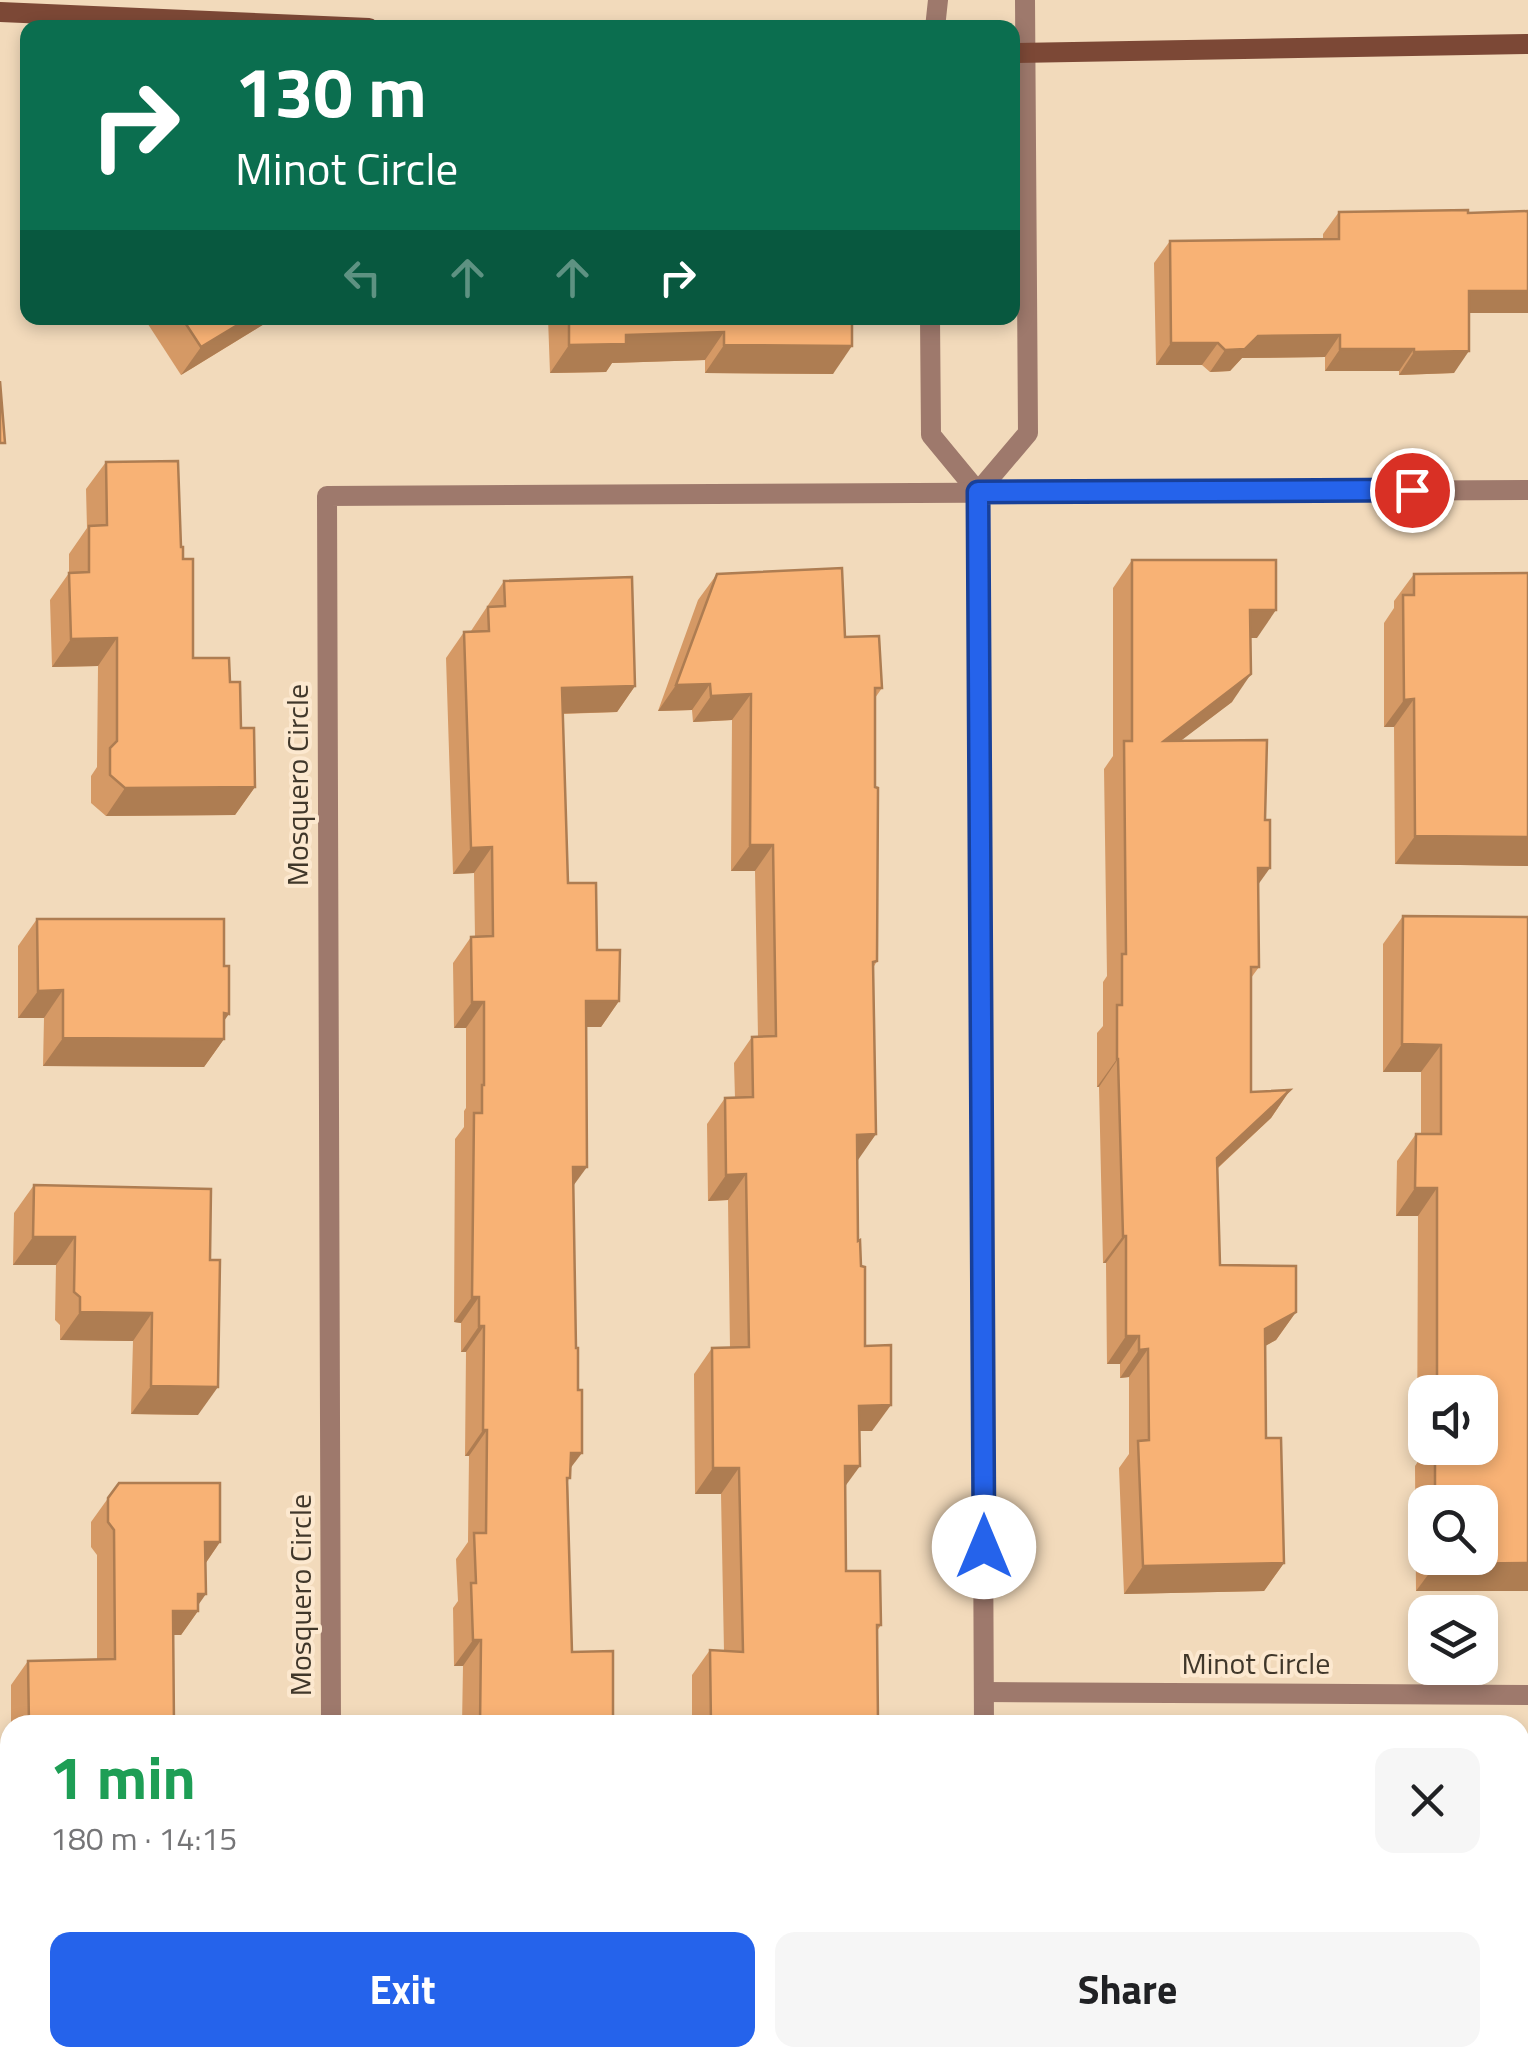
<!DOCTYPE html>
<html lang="en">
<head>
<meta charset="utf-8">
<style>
	:root { --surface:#fff; --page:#f6f6f6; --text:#202124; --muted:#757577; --accent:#2563eb }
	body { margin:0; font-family:"Titillium Web",sans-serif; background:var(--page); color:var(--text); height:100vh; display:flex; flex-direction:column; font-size:38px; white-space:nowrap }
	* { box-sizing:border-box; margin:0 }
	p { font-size:32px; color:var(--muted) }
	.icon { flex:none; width:55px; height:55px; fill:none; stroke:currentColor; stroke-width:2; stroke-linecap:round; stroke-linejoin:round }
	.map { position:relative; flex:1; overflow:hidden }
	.panel { position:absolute; left:0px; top:1715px; width:1530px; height:352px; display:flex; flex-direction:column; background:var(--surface); border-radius:30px 30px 0 0; box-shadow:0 5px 15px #0003 }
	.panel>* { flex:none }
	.hud { position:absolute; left:20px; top:20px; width:1000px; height:305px; border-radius:20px; box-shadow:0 5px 15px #0003; background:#0b6e4f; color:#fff; overflow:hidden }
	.controls { position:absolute; left:1408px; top:1375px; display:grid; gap:20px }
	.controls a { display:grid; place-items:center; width:90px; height:90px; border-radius:20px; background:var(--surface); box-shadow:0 5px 15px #0003; font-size:50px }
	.pin { position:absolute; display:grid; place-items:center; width:85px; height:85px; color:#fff; margin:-42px; border:5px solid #fff; border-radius:50%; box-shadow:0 2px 10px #0007 }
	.me { position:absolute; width:110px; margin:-55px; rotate:0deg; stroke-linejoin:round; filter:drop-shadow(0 0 8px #0008) }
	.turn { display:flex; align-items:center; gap:35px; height:210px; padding:0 50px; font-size:45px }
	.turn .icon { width:130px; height:130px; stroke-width:2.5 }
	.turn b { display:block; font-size:70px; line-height:85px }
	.lanes { display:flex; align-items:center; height:95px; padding:0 50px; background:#0003; justify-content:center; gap:50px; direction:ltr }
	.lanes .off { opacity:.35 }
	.round { display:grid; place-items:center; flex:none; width:105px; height:105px; border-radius:20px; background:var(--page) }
	.summary { display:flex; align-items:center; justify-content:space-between; height:170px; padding:0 50px }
	h1 { font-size:60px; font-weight:700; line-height:75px; color:#1e9e55 }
	.action { display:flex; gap:20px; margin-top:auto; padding:20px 50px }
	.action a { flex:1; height:115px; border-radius:20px; background:var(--accent); color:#fff; font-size:40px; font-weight:700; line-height:115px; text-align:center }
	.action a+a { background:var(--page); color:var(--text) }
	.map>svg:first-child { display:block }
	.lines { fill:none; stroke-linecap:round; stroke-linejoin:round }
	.street { stroke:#9e796c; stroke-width:20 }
	.secondary { stroke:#7c4836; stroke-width:20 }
	.wall { fill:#d59965; fill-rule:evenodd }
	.shaded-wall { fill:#ae7d52 }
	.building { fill:#f8b275; stroke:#ae7d52; stroke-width:2.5 }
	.route-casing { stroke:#184099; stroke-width:25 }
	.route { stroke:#2563eb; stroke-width:18 }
	.labels { text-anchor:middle; stroke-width:8; stroke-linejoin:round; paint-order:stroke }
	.street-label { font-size:30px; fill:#40372a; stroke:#fce8cf }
</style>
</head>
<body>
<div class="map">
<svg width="1528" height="2066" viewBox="0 0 1528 2066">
	<rect width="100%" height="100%" fill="#f2dabb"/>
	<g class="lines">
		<!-- street -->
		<g class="street">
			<path d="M935,28l3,-28"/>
			<path d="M930,318l1,117 47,57 6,1233"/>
			<path d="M978,492l50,-59 -3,-433"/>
			<path d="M984,1692l544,3"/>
			<path d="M331,1725l-4,-1229 1201,-6"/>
			<path d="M332,2058v8"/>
			<path d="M985,2058v8"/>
		</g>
		<!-- secondary -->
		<g class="secondary">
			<path d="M0,12l369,16"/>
			<path d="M1012,53l516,-9"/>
		</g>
	</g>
	<!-- wall -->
	<g class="wall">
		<path d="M1339,212l129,1 60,100h-59l-15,60 -55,2v-4h-74v-14l-83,1 -12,13 -20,1 -8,-7h-46l-2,-102 16,-22 153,-2v-5z"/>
		<path d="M144,318h130l-93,57z"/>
		<path d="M548,318h304l-19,56 -128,-1v-13l-93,3 -6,9 -56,1z"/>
		<path d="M106,462l75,85 12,111 37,24 25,105 -20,28 -129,1 -15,-13v-27l6,-9 1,-101 -46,1 -2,-67 19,-27v-19l18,-26 -1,-39z"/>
		<path d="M1132,560l125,78h-6l-19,64 -51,38 77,145 1,82 -8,11v114l39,-2 -19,28 -53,50 2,97 76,47 -20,28 -11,6 1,92 18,125 -20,28 -140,3 -5,-126 10,-14v-77l-9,1v-14h-13l-1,-101h-3l-4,-176h-2v-54l6,-7v-44l4,-6 -3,-207 9,-13v-168z"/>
		<path d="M717,574l128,63 37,51 -7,10 2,263 -4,7 3,166 -19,26 1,81 14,190h-13l-14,56 1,84 35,54 -4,6 1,91 -2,3h-184v-50l18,-25 14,1 -3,-157h-26l-1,-120 18,-26h18l-2,-148 -20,1 -1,-77 18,-26h10l-1,-35 18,-26h6l-3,-166h-24l1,-151 -39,2 -1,-12 -34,1 40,-111z"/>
		<path d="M1414,574l114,292 -133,-2 -1,-137h-10v-104l10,-15v-7z"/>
		<path d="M504,581l131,105 -18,26 -54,2 5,169 51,118 -18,26h-15l-12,158 -4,284 -2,13 4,170 41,73h-151l1,-59h-9l-1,-58 5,-7 -2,-42 12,-17 1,-86h-4l1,-104h-5v-29l-7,-1 1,-183 9,-12v-16l2,-3v-80h-12l-1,-65 18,-26h4l-1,-64 -21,1 -7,-216 18,-26 7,-1z"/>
		<path d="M1403,916l125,1v674h-112l-1,-125 2,-3 1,-247h-22l1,-55 19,-27h5v-62h-38v-128zM1425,1392h55v56h-55zM1425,1502h55v56h-55z"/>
		<path d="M37,919l187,102v18l-20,28 -161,-1 1,-48h-26v-72z"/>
		<path d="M34,1185l177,4 -13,226 -67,-1 2,-73 -73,-1v-15l-5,-5 1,-55h-43l1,-52z"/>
		<path d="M119,1483l101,59 -15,22 -7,47 -17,24h-8l1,90h-163v-40l17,-24 69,-1v-105l-6,-8v-25z"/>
		<path d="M448,2058h427v8h-60l-1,-4 -187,4h-179z"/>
	</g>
	<!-- shaded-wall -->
	<g class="shaded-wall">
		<path d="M1469,291h59v22h-75z"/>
		<path d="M249,318h25l-93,57 20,-28z"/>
		<path d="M724,332l-19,28 -93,3 -6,9 -56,1 19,-28 57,-10z"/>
		<path d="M1340,335l-15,22 -83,1 -12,13 -20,1 15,-22 33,-14z"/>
		<path d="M1171,343h47l-16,22h-46z"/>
		<path d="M724,345l128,1 -19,28 -128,-1z"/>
		<path d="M1340,349h74l-15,22h-74z"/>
		<path d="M1469,351l-15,22 -55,2 15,-23z"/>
		<path d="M1250,610h26l-19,28h-26z"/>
		<path d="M117,638l-19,28 -46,1 19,-28z"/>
		<path d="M1251,674l-19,28 -87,66 19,-27z"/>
		<path d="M710,684l-18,26 -34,1 18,-26z"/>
		<path d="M635,686l-18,26 -73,2 18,-26z"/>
		<path d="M751,694l-19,26 -39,2 18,-26z"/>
		<path d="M1414,699l-20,28h-10l20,-27z"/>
		<path d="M255,787l-20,28 -129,1 19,-28z"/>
		<path d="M1415,836l113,1v29l-133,-2z"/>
		<path d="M750,845h23l-18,26h-24z"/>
		<path d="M492,847l-18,26 -21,1 18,-26z"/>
		<path d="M1258,868h12l-20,28z"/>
		<path d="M63,990l-19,28h-26l20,-27z"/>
		<path d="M586,1001h33l-18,26h-34z"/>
		<path d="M472,1002h12l-18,26h-12z"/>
		<path d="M224,1013l5,1 -18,25h13l-20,28 -161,-1 20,-28z"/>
		<path d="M1402,1044l39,1 -20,27h-38z"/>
		<path d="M1117,1059h1l-19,28h-2z"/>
		<path d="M1290,1090l-19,28 -73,68 19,-28z"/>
		<path d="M876,1134l-18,26 -19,1 18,-26z"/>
		<path d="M573,1167h14l-19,26z"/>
		<path d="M746,1174l-18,26 -20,1 18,-26z"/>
		<path d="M1415,1188h22l-19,28h-22z"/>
		<path d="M1123,1236h3l-20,27h-3z"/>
		<path d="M33,1237h42l-19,28h-43z"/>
		<path d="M472,1297h7l-18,26 -7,-1z"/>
		<path d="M80,1312l72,1 -19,28 -73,-1z"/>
		<path d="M1296,1312l-20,28 -31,17 20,-28z"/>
		<path d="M479,1326h5l-18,26h-5z"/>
		<path d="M1126,1336h13l-19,28h-13z"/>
		<path d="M1148,1349l-19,28 -9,1 19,-28z"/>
		<path d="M151,1386l67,1 -20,28 -67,-1z"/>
		<path d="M891,1405l-19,26h-31l18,-25z"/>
		<path d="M483,1430h4l-18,26h-4z"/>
		<path d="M571,1453h11l-19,25z"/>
		<path d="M845,1466h15l-19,26z"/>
		<path d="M713,1468h26l-18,26h-26z"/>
		<path d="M205,1542h15l-17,25z"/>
		<path d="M1284,1563l-20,28 -140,3 19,-28z"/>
		<path d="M1528,1563v28h-112l20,-27z"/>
		<path d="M198,1594h8l-12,17h4l-17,24h-25l17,-24z"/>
		<path d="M473,1640h8l-18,26h-9z"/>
		<path d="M878,1722l-2,3h-36l1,-2z"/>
		<path d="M99,2058h99l-3,3 -97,-1z"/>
		<path d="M614,2058h203l-3,4 -205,3z"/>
	</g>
	<!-- building -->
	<g class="building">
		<path d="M1468,210v3l60,-2v80h-59v60l-55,1v-3h-74v-14l-82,1 -13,13 -20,1 -7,-7h-47l-1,-102 169,-2v-27z"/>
		<path d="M182,318h67l-48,29z"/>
		<path d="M569,318h283v28l-128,-1v-13l-98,3v9l-57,1z"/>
		<path d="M0,381l5,62h-5z"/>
		<path d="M178,461l3,86h2v12h10v99h36l1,24h10l1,46h13l1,59 -130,1 -15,-13v-27l7,-7v-103l-46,1 -2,-66 20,-1v-46l18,-1 -1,-63z"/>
		<path d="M1132,560h144v50h-26l1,64 -87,67 103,-1 -2,80h5v48h-12l1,99h-8v125l39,-2 -73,68 3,107 76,1v46l-31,17 1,109h15l3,125 -141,3 -5,-125 11,-1 -1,-91 -9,1v-14h-13v-100h-3l-5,-177h-1v-54h5v-51h4l-2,-213h8z"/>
		<path d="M842,568l3,69 34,-1 3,52h-7v99l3,1 -1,173 -4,1 3,172 -19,1 1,106 2,-1 1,26 4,1v79l26,-1v60l-32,1 1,60h-15l1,105h34l1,54h-4l1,97 -37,1v2h-130l-1,-75 33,2 -4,-184h-26l-1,-120 37,-1 -3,-173 -20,1 -1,-77 28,-1 -1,-60 24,-1 -3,-191h-23l1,-151 -40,2 -1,-12 -34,1 41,-111z"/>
		<path d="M1528,573v264l-113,-1 -1,-137 -10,1 -1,-105h11v-21z"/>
		<path d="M632,577l3,109 -73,2 6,195h28l1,67h23l-1,51h-33l1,166h-14l3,181h2v42h4v63h-11l-1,25h-3l5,174 41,-1v74h-133l1,-85h-8l-2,-57h5l-2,-50h12l1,-103h-4l1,-104h-5v-29h-7l2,-184h8v-28h2v-83h-12l-1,-65 22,-1 -1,-89 -21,1 -7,-216 25,-1 -1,-24 17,-1 -1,-25z"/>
		<path d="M1403,916l125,1v646l-92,1v-6h44v-56h-45v-54h45v-56h-43v-204h-22l1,-54h25v-89l-39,-1z"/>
		<path d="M37,919h187v47h5v48l-5,-1v26l-161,-1v-48l-25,1z"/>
		<path d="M34,1185l177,4 -1,71h10l-2,127 -67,-1 1,-73 -72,-1v-15l-6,-5 1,-55h-42z"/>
		<path d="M119,1483h101v59h-15l1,52h-8v17h-25l1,114h-145l-1,-64 87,-2 -1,-129 -6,-8v-24z"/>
		<path d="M1520,1816h2l-1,68h-1z"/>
		<rect x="466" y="2058" width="161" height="8"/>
		<rect x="833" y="2058" width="42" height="8"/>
	</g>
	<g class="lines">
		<!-- route casing -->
		<g class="route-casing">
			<path id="route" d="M984,1547l-6,-1055 434,-2"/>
		</g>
		<!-- route -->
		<use href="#route" class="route"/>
	</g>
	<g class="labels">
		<!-- street labels -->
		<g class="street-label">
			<text transform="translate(298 785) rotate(-90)" y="10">Mosquero Circle</text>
			<text transform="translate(301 1595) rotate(-90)" y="10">Mosquero Circle</text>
			<text x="1256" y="1674">Minot Circle</text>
		</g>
	</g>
</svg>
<div class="controls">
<a><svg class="icon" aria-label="sound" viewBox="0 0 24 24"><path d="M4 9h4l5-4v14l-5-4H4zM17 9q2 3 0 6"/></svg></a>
<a><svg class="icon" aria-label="search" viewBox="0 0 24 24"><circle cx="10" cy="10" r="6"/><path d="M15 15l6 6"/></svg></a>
<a><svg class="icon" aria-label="layers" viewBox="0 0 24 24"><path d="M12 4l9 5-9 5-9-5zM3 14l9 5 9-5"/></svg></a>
</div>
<div class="pin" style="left:1412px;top:490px;background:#d93025"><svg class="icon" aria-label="arrive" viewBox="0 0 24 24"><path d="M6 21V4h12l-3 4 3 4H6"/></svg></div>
<svg class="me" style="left:984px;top:1547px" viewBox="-20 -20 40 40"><circle r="19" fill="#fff"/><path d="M0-13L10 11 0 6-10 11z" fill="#2563eb"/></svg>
<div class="hud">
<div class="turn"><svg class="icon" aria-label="right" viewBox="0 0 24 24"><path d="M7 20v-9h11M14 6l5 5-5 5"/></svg><div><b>130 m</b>Minot Circle</div></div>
<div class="lanes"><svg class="icon off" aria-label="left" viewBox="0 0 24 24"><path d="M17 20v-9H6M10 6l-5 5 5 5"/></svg><svg class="icon off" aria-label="ahead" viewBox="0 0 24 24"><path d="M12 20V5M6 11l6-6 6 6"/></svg><svg class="icon off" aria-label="ahead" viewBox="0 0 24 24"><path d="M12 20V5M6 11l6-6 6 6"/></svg><svg class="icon" aria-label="right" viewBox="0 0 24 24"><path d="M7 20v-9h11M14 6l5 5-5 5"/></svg></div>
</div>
<section class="panel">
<div class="summary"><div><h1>1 min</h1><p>180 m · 14:15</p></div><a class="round"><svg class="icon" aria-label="close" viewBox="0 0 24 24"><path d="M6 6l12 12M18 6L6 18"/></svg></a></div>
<div class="action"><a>Exit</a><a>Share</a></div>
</section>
</div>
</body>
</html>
